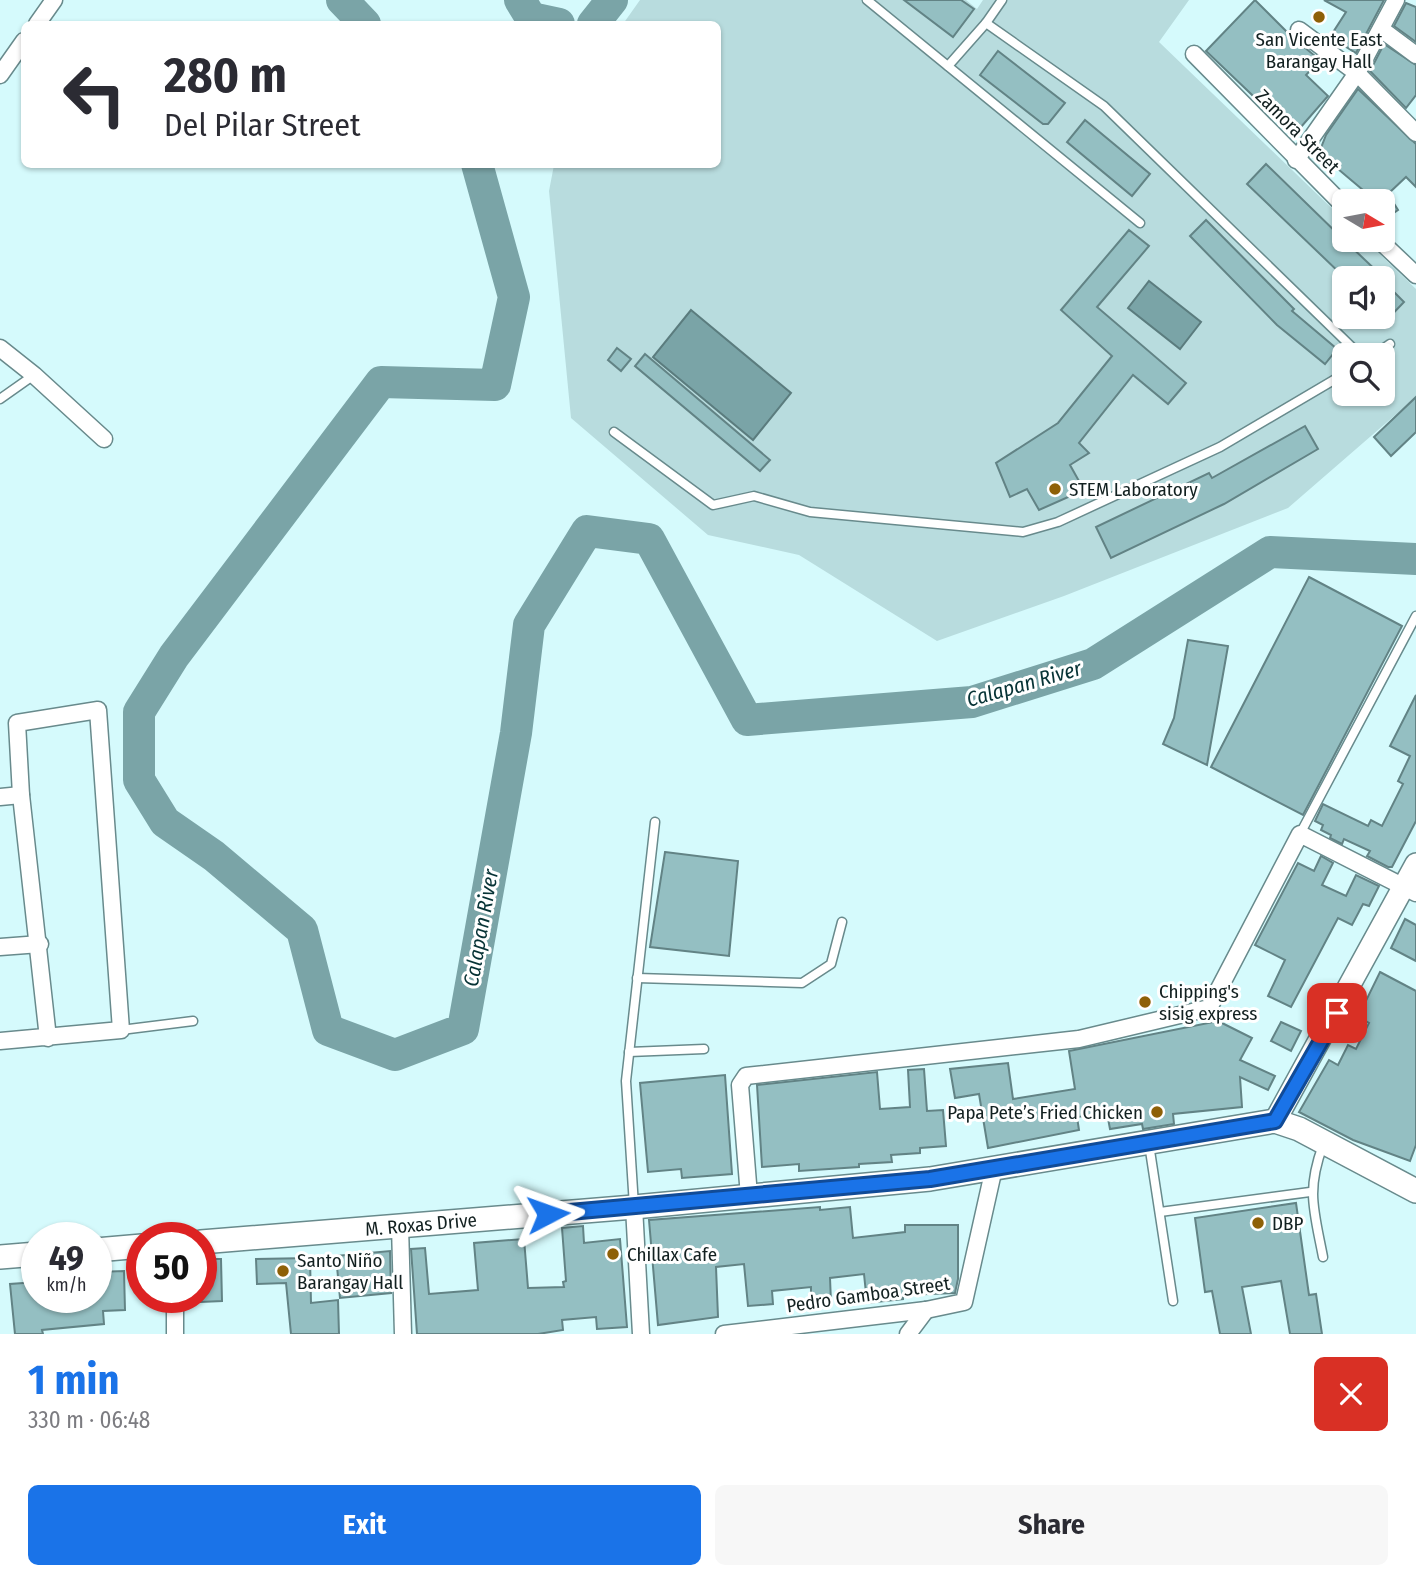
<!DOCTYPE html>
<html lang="en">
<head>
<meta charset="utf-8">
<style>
	:root { --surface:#fff; --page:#f7f7f7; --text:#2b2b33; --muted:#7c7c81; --accent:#1a73e8 }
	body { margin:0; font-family:"Fira Sans Condensed",sans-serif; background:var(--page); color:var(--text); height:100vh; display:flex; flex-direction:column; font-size:26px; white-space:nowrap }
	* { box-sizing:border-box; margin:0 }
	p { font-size:23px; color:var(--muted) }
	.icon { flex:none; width:38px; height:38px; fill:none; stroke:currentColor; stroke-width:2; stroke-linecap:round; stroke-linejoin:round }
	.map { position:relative; height:1334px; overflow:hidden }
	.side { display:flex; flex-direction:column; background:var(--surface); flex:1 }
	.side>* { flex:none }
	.guide { position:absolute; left:21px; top:21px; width:700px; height:147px; border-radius:10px; box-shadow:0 2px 5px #0004; background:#fff; color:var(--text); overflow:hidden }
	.needle { width:46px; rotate:100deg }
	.buttons { position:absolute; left:1332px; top:189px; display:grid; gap:14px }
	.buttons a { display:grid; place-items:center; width:63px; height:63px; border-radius:10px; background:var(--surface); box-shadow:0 2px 5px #0004; font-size:35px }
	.speed { position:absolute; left:21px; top:1222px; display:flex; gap:14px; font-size:35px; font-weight:700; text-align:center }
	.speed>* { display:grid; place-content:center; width:91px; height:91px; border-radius:50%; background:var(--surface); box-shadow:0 2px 5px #0004; line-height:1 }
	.speed small { font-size:18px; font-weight:400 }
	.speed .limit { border:10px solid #d22; background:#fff; color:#111 }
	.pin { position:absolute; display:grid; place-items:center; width:60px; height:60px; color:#fff; margin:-30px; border-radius:14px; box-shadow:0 4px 10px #0006 }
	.me { position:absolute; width:77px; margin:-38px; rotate:86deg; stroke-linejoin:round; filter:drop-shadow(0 0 5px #0008) }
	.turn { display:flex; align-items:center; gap:24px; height:147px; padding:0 28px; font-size:32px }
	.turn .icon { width:91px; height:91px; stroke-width:2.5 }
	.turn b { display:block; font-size:49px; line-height:60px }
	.round { display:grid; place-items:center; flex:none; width:74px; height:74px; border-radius:10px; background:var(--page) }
	.overview { display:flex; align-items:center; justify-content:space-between; height:119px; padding:0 28px }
	h1 { font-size:42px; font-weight:700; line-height:52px; color:var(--accent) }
	.button { display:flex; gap:14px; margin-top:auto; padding:14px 28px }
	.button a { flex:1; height:80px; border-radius:10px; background:var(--accent); color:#fff; font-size:28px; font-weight:700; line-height:80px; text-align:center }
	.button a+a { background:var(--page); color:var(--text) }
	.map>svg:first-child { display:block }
	.green { fill:#b8dcde; fill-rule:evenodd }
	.water { fill:#7aa4a7; stroke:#5b7c7e; stroke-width:2 }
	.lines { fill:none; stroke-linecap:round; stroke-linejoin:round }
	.river { stroke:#7aa4a7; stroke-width:32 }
	.building { fill:#94bfc2; stroke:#628385; stroke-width:2 }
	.service-casing { stroke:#688a8c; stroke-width:11 }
	.minor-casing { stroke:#688a8c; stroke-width:19 }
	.tertiary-casing { stroke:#688a8c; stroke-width:24 }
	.secondary-casing { stroke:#688a8c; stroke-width:26 }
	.service { stroke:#fff; stroke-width:8 }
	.minor { stroke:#fff; stroke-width:16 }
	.tertiary { stroke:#fff; stroke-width:21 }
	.secondary { stroke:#fff; stroke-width:23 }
	.route-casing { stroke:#114b97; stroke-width:18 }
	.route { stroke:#1a73e8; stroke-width:12 }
	.poi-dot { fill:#8e6007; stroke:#fff; stroke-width:2.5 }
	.labels { text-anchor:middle; stroke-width:6; stroke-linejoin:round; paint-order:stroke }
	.poi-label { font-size:19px; fill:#122020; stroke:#fff; text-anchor:start }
	.street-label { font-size:19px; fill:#122020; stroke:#fff }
	.water-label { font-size:21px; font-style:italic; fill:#073336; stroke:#fff }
</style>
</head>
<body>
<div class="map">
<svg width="1416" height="1334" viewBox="0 0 1416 1334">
	<rect width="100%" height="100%" fill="#d5fafc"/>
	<!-- green -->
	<path class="green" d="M640,0h326l11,9 6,-9h206l-30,42 185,178v20h21l51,49v108l-128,111 -224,88 -127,45 -138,-86 -91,-20 -137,-117 -22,-227 5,-26 164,-1v-140h-95zM1344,278h38v39h-38zM1344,355h38v39h-38z"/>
	<!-- water -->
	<g class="water">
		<path d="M1149,281l52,41 -21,27 -52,-41z"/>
		<path d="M691,310l100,83 -38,47 -100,-83z"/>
	</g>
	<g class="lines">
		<!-- river -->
		<g class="river">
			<path d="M342,0l23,24"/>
			<path d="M520,0l11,18 28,6"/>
			<path d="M593,24l19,-24"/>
			<path d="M477,164l37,133 -19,88 -114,-3 -207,274 -35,56v68l26,42 49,34 88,74 26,100 67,25 68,-26 53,-296 13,-108 58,-94 62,8 98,181 225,-18 121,-38 177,-112 146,7"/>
		</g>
	</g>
	<!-- building -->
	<g class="building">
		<path d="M904,0h57l13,9 -21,28z"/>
		<path d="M1255,0l38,38 27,22 -14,15 22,21 -34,39 -88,-84z"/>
		<path d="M1324,0h60l-28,53 -26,-16 16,-25z"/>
		<path d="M1406,3l10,4v35l-22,-16z"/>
		<path d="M1384,44l32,21v30l-10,13 -36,-37z"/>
		<path d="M998,51l67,52 -17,21h-5l-63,-49z"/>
		<path d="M1358,89l58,55v43l-10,-10 -18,17 10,16 -16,11v-20h-6l-57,-48 7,-18z"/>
		<path d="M1085,120l65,54 -18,22 -65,-54z"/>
		<path d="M1266,164l78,76 40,38h-39l-98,-94z"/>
		<path d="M1206,220l88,89 -2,2 45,38 -12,15 -48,-39 -87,-89z"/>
		<path d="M1129,230l20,16 -52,61 89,76 -18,21 -35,-29 -54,68 10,10 -19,12 14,25 -45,20 -12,-21 -17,8 -14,-34 62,-40 54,-67 -51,-46z"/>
		<path d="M1382,280l22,22 -22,23z"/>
		<path d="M617,348l14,11 -10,12 -13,-11z"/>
		<path d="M645,354l125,106 -10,11 -125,-105z"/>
		<path d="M1416,397v35l-25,24 -17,-19z"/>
		<path d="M1305,426l13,23 -94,55 -113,54 -15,-31 113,-54 3,5z"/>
		<path d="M1309,577l93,49 -99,189 -92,-48z"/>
		<path d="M1188,640l40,6 -21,119 -44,-21 11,-26z"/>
		<path d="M1416,695v126l-24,46h-4l-21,-11 3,-5 -26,-12 -2,5 -12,-6 1,-3 -10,-5 2,-5 -8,-4 8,-17 45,22 3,-6 11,6 21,-42 -5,-3 12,-25 -20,-10z"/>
		<path d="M665,852l73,9 -9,95 -79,-9z"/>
		<path d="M1321,856l12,7 -11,22 24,11 10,-21 23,11 -10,20 -6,-2 -11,21 -14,-7 -47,89 -23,-11 17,-36 -30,-15 43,-82 16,8z"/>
		<path d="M1405,919l11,6v36l-25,-13z"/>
		<path d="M1380,972l36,19v154l-6,16 -57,-21 -54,-28 30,-52 9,5 10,-20 8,4 13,-26 -11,-6z"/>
		<path d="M1218,1021l34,17 -12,22 35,16 -7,14 -28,-13 2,30 -69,7 1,10 -31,5 -1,-5 -32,5 -3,-16 -30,4 2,13 -91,18 -9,-54 -24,4 -5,-29 58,-6 5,36 62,-10 -6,-38z"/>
		<path d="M1281,1022l20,9 -10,20 -20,-10z"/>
		<path d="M924,1069l3,42 16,-1 3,36 -26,2v5l-29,2 1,7 -33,2v3l-60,4v-7l-37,3 -5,-82 120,-13 3,37 30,-2 -2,-37z"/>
		<path d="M725,1075l7,99 -50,4 -1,-9 -33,3 -8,-89z"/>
		<path d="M1296,1203l13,92 7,-1 6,40h-32l-9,-53 -39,6 9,47h-31l-8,-43 -7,1 -10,-74z"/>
		<path d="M820,1207v3l30,-3 3,31 52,-6v-7h53v54l-3,14 -52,2v4l-36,4 -3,-29 -34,4 1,24 -20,1v-16l-39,4 1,13 -25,2 -4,-42 -28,3 2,50 -60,8 -9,-105z"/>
		<path d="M583,1226l1,17 36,-4 7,88 -30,2 -1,-12 -34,3 1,10 -25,4h-121l-6,-85 14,-1 4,46 49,-4 -4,-47 50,-4 4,49 36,-1 -1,-5 3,-1 -4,-53z"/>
		<path d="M390,1251l1,42 -51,5 -4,-42z"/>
		<path d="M310,1258l1,45 27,-3 1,34h-48l-5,-51 -29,1 -1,-25z"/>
		<path d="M201,1259h20l1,42 -21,1z"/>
		<path d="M124,1271l1,39 -22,1 1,13 -62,6 1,4h-28l-5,-50 27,-2v15h59v-25z"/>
	</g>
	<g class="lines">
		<!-- service casing -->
		<g class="service-casing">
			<g id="service">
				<path d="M867,0l273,223"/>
				<path d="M986,23l118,83 256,249"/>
				<path d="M948,66l38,-43 16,-23"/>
				<path d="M1374,355l16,-11"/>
				<path d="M0,399l34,-24"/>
				<path d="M614,432l99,73 41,-9 56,16 213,20 35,-10 162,-75 124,-73"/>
				<path d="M1300,834l116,-218"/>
				<path d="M637,978l165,5 29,-19 11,-42"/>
				<path d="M121,1030l72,-9"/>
				<path d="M629,1052l75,-3"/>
				<path d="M1149,1144l24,157"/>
				<path d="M634,1206l-8,-125 29,-259"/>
				<path d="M1160,1212l150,-20"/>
				<path d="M1323,1257c-9,-47 -17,-66 0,-112"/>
			</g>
		</g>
		<!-- minor casing -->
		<g class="minor-casing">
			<g id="minor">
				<path d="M37,24l17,-24"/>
				<path d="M1381,29l35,26"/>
				<path d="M1299,30l58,43 59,60"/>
				<path d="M1194,54l150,152"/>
				<path d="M0,75l24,-34"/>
				<path d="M1296,160l61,-87 39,-73"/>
				<path d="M1379,240l37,35"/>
				<path d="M0,348l34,27 70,64"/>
				<path d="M0,797l21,-2"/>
				<path d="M0,947l40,-3"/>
				<path d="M0,1041l121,-11 -23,-320 -81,13 4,72 27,243"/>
				<path d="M749,1196l-9,-111 6,-9 333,-37 130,-31 91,-174 116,59"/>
				<path d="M634,1207l7,127"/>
				<path d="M400,1226l3,108"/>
				<path d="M175,1297v37"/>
				<path d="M724,1334l202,-24 38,-8 30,-134"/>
				<path d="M908,1334l18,-24"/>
			</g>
		</g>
		<!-- tertiary casing -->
		<g class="tertiary-casing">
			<path id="tertiary" d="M1275,1121l141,-257"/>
		</g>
		<!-- secondary casing -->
		<g class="secondary-casing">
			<g id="secondary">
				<path d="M201,1242l433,-35 296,-28 345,-58 24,8 117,62"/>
				<path d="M96,1250l46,-4"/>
				<path d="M0,1257l37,-3"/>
			</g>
		</g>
		<!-- service -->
		<use href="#service" class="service"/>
		<!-- minor -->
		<use href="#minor" class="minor"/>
		<!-- tertiary -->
		<use href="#tertiary" class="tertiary"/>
		<!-- secondary -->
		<use href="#secondary" class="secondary"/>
	</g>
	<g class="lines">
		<!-- route casing -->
		<g class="route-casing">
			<path id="route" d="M548,1214l382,-35 345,-58 62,-108"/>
		</g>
		<!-- route -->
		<use href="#route" class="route"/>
	</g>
	<!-- markers -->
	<g class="poi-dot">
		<circle cx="1319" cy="17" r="7"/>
		<circle cx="1055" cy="489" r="7"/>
		<circle cx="1145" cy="1002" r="7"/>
		<circle cx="1157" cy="1112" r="7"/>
		<circle cx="1258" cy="1223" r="7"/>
		<circle cx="613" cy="1254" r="7"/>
		<circle cx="283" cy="1271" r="7"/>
	</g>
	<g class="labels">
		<!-- poi labels -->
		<g class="poi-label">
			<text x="1319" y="46" text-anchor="middle">San Vicente East<tspan x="1319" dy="22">Barangay Hall</tspan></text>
			<text x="1069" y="496">STEM Laboratory</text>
			<text x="1159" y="998">Chipping's<tspan x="1159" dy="22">sisig express</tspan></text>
			<text x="1143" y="1119" text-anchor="end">Papa Pete’s Fried Chicken</text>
			<text x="1272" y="1230">DBP</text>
			<text x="627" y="1261">Chillax Cafe</text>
			<text x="297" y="1267">Santo Niño<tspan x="297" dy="22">Barangay Hall</tspan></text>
		</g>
		<!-- street labels -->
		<g class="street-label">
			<text transform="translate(1298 131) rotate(45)" y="7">Zamora Street</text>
			<text transform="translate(421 1224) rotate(-5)" y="7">M. Roxas Drive</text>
			<text transform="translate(868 1294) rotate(-8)" y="7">Pedro Gamboa Street</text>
		</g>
		<!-- water labels -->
		<g class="water-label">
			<text transform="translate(1024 684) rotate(-16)" y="7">Calapan River</text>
			<text transform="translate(481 928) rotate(-80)" y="7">Calapan River</text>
		</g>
	</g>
</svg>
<div class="buttons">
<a><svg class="needle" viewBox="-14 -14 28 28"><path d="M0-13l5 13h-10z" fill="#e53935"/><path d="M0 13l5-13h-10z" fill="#7c7c81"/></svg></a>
<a><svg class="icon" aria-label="sound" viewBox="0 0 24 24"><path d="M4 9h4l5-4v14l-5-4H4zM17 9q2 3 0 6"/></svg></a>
<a><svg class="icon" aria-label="search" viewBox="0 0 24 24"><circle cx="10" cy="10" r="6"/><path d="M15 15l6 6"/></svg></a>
</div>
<div class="speed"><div>49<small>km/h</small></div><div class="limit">50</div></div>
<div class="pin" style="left:1337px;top:1013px;background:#d93025"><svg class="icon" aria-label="arrive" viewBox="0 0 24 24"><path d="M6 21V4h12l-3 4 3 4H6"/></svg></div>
<svg class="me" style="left:548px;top:1214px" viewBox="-20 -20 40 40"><path d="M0-17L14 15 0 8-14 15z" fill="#1a73e8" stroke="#fff" stroke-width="4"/></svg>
<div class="guide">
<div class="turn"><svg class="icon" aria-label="left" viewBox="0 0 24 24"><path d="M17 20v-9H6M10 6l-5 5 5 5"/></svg><div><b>280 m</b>Del Pilar Street</div></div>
</div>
</div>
<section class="side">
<div class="overview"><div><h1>1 min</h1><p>330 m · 06:48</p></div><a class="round" style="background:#d93025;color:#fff"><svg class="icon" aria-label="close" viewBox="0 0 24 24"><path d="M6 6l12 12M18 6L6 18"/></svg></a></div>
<div class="button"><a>Exit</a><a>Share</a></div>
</section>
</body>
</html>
